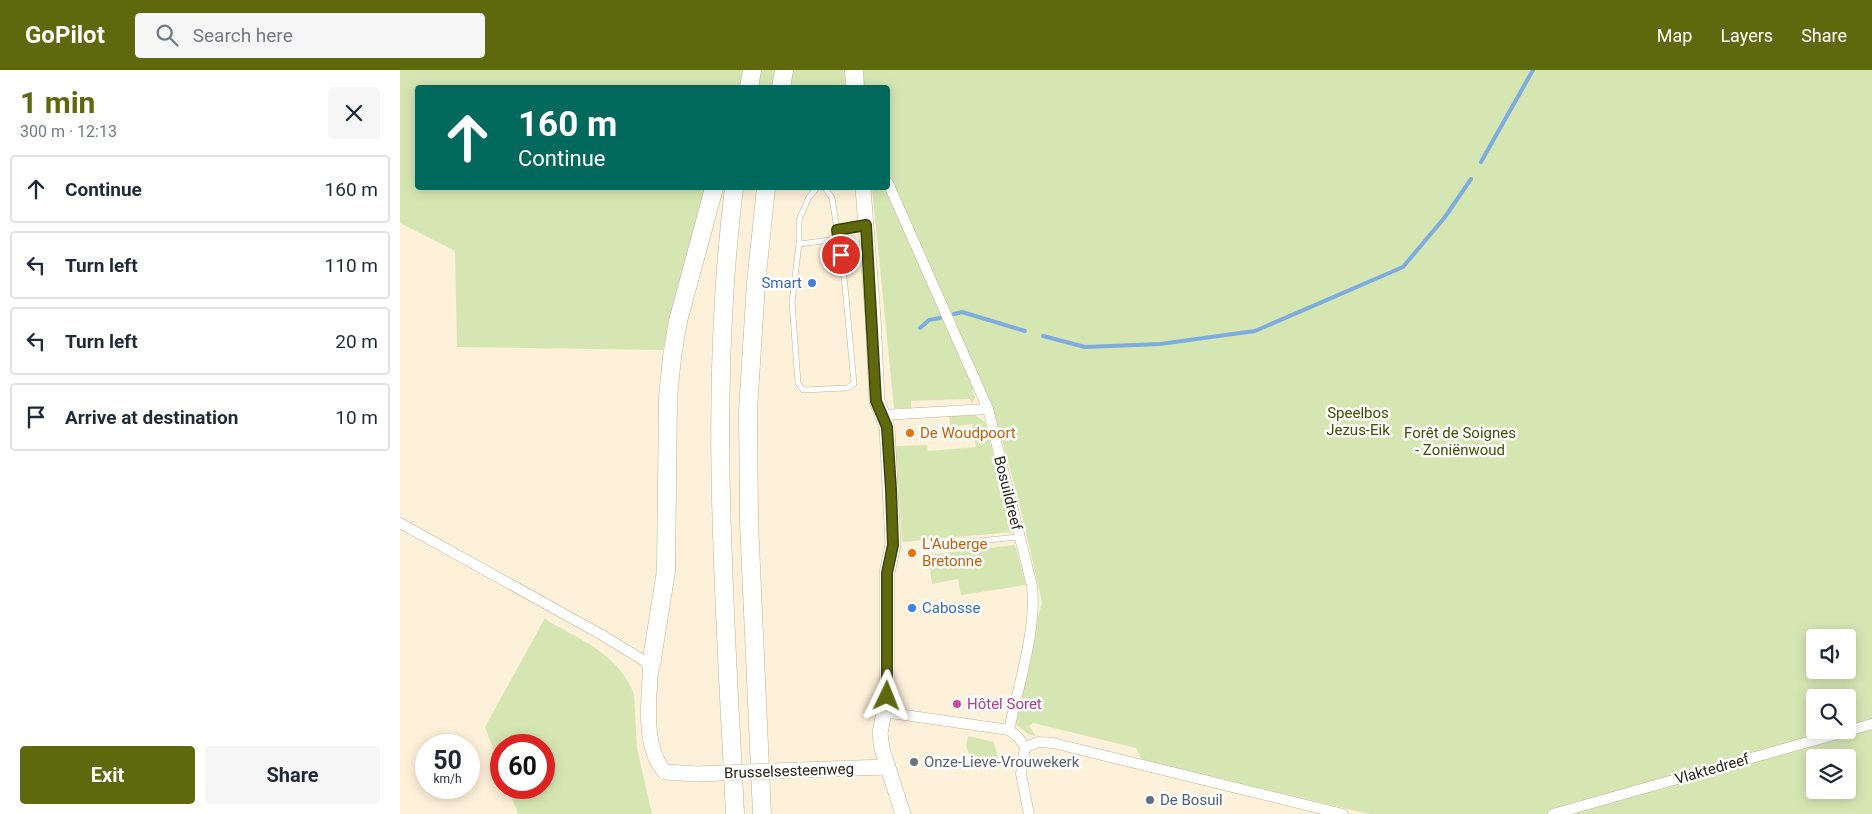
<!DOCTYPE html>
<html lang="en">
<head>
<meta charset="utf-8">
<style>
	:root { --surface:#fff; --page:#f6f6f7; --text:#1f2937; --muted:#747a83; --line:#e0e1e3; --accent:#5e690e }
	body { margin:0; font-family:Roboto,sans-serif; background:var(--page); color:var(--text); height:100vh; display:flex; flex-direction:column; font-size:19px; white-space:nowrap }
	* { box-sizing:border-box; margin:0 }
	p { font-size:16px; color:var(--muted) }
	.icon { flex:none; width:28px; height:28px; fill:none; stroke:currentColor; stroke-width:2; stroke-linecap:round; stroke-linejoin:round }
	.map { position:relative; flex:1; overflow:hidden }
	.drawer { display:flex; flex-direction:column; background:var(--surface); width:400px }
	.drawer>* { flex:none }
	.hud { position:absolute; left:15px; top:15px; width:475px; height:105px; border-radius:5px; box-shadow:0 2px 12px #0003; background:#00695c; color:#fff; overflow:hidden }
	.fabs { position:absolute; left:1406px; top:559px; display:grid; gap:10px }
	.fabs a { display:grid; place-items:center; width:50px; height:50px; border-radius:5px; background:var(--surface); box-shadow:0 2px 12px #0003; font-size:25px }
	.speed { position:absolute; left:15px; top:664px; display:flex; gap:10px; font-size:25px; font-weight:700; text-align:center }
	.speed>* { display:grid; place-content:center; width:65px; height:65px; border-radius:50%; background:var(--surface); box-shadow:0 2px 12px #0003; line-height:1 }
	.speed small { font-size:12px; font-weight:400 }
	.speed .limit { border:8px solid #d22; background:#fff; color:#111 }
	.pin { position:absolute; display:grid; place-items:center; width:42px; height:42px; color:#fff; margin:-21px; border:2px solid #fff; border-radius:50%; box-shadow:0 1px 5px #0007 }
	.me { position:absolute; width:55px; margin:-28px; rotate:2deg; stroke-linejoin:round; filter:drop-shadow(0 0 4px #0008) }
	.turn { display:flex; align-items:center; gap:18px; height:105px; padding:0 20px; font-size:22px }
	.turn .icon { width:65px; height:65px; stroke-width:2.5 }
	.turn b { display:block; font-size:35px; line-height:42px }
	.round { display:grid; place-items:center; flex:none; width:52px; height:52px; border-radius:5px; background:var(--page) }
	.head { display:flex; align-items:center; justify-content:space-between; height:85px; padding:0 20px }
	h1 { font-size:30px; font-weight:700; line-height:38px; color:var(--accent) }
	.button { display:flex; gap:10px; margin-top:auto; padding:10px 20px }
	.button a { flex:1; height:58px; border-radius:5px; background:var(--accent); color:#fff; font-size:20px; font-weight:700; line-height:58px; text-align:center }
	.button a+a { background:var(--page); color:var(--text) }
	ul { padding:0; list-style:none }
	li { display:flex; align-items:center; gap:15px; height:68px; margin:0 10px 8px; padding:0 10px; border:2px solid var(--line); border-radius:5px }
	li div { flex:1 }
	li b { display:block; font-size:19px }
	li em { font-style:normal }
	header { display:flex; align-items:center; gap:30px; box-sizing:border-box; height:70px; padding:0 25px; background:var(--accent); color:#fff }
	header strong { font-size:24px }
	nav { display:flex; gap:28px; margin-inline-start:auto; font-size:18px }
	.search { width:350px; height:45px; background:var(--page); display:flex; align-items:center; gap:12px; box-sizing:border-box; padding:0 18px; border-radius:5px; color:var(--muted); font-size:19px }
	main { display:flex; flex:1; min-height:0 }
	.map>svg:first-child { display:block }
	.green { fill:#d6e6b3; fill-rule:evenodd }
	.lines { fill:none; stroke-linecap:round; stroke-linejoin:round }
	.stream { stroke:#7face0; stroke-width:4 }
	.lane-casing { stroke:#c0b194; stroke-width:6 }
	.street-casing { stroke:#c0b194; stroke-width:11 }
	.primary-casing { stroke:#c0b194; stroke-width:16 }
	.highway-casing { stroke:#c0b194; stroke-width:19 }
	.lane { stroke:#fff; stroke-width:5 }
	.street { stroke:#fff; stroke-width:10 }
	.primary { stroke:#fff; stroke-width:15 }
	.highway { stroke:#fff; stroke-width:18 }
	.primary-bridge-casing { stroke:#c0b194; stroke-width:16; stroke-linecap:butt }
	.primary-bridge { stroke:#fff; stroke-width:15 }
	.route-casing { stroke:#3d4409; stroke-width:12 }
	.route { stroke:#5e690e; stroke-width:9 }
	.shop-dot { fill:#3f7fe0; stroke:#fff; stroke-width:2 }
	.food-dot { fill:#e8710a; stroke:#fff; stroke-width:2 }
	.hotel-dot { fill:#d1479c; stroke:#fff; stroke-width:2 }
	.worship-dot { fill:#6b7280; stroke:#fff; stroke-width:2 }
	.service-dot { fill:#5c6f8a; stroke:#fff; stroke-width:2 }
	.labels { text-anchor:middle; stroke-width:5; stroke-linejoin:round; paint-order:stroke }
	.shop-label { font-size:15px; fill:#366cbe; stroke:#fff; text-anchor:end }
	.park-label { font-size:15px; fill:#404f01; stroke:#fff }
	.food-label { font-size:15px; fill:#c56008; stroke:#fff; text-anchor:start }
	.street-label { font-size:15px; fill:#2b251a; stroke:#fff }
	.hotel-label { font-size:15px; fill:#b23c85; stroke:#fff; text-anchor:start }
	.worship-label { font-size:15px; fill:#5b616d; stroke:#fff; text-anchor:start }
	.service-label { font-size:15px; fill:#4e5e75; stroke:#fff; text-anchor:start }
</style>
</head>
<body>
<header>
<strong>GoPilot</strong>
<div class="search"><svg class="icon" aria-label="search" viewBox="0 0 24 24"><circle cx="10" cy="10" r="6"/><path d="M15 15l6 6"/></svg>Search here</div>
<nav><a>Map</a><a>Layers</a><a>Share</a></nav>
</header>
<main>
<section class="drawer">
<div class="head"><div><h1>1 min</h1><p>300 m · 12:13</p></div><a class="round"><svg class="icon" aria-label="close" viewBox="0 0 24 24"><path d="M6 6l12 12M18 6L6 18"/></svg></a></div>
<ul>
<li><svg class="icon" aria-label="ahead" viewBox="0 0 24 24"><path d="M12 20V5M6 11l6-6 6 6"/></svg><div><b>Continue</b></div><em>160 m</em></li>
<li><svg class="icon" aria-label="left" viewBox="0 0 24 24"><path d="M17 20v-9H6M10 6l-5 5 5 5"/></svg><div><b>Turn left</b></div><em>110 m</em></li>
<li><svg class="icon" aria-label="left" viewBox="0 0 24 24"><path d="M17 20v-9H6M10 6l-5 5 5 5"/></svg><div><b>Turn left</b></div><em>20 m</em></li>
<li><svg class="icon" aria-label="arrive" viewBox="0 0 24 24"><path d="M6 21V4h12l-3 4 3 4H6"/></svg><div><b>Arrive at destination</b></div><em>10 m</em></li>
</ul>
<div class="button"><a>Exit</a><a>Share</a></div>
</section>
<div class="map">
<svg width="1472" height="744" viewBox="0 0 1472 744">
	<rect width="100%" height="100%" fill="#fef1d9"/>
	<!-- green -->
	<g class="green">
		<path d="M0,0h1472v744h-503l-227,-54 -6,-12 -103,-25 -4,3 7,10 -8,-2 -15,-12 29,-120 -24,-104 -23,-83 -13,-28 -10,2 3,8 -3,7 -2,-5 -59,2v7h-17l-22,-220h16v-100h-470v100h287l-42,162 -206,-3 -2,-96 -55,-28zM1415,568h33v32h-33zM1415,628h33v32h-33zM1415,688h33v32h-33z"/>
		<path d="M575,345l10,7 28,110 -111,10 -6,-96 31,-1 1,6 48,-4 -4,-23 -22,3 -1,-11z"/>
		<path d="M615,475l11,40 -65,10 -3,-16 -26,5 -4,-29z"/>
		<path d="M145,548c6,6 15,9 23,14 28,15 54,31 66,62l3,54 15,66h-134l-10,-26h36v-43h-43v25l-16,-43z"/>
		<path d="M568,666l26,6 4,16 -27,2 -5,-14z"/>
	</g>
	<g class="lines">
		<!-- stream -->
		<g class="stream">
			<path d="M1081,92l52,-92"/>
			<path d="M554,244l8,-2 63,19"/>
			<path d="M520,258l9,-8 11,-2"/>
			<path d="M643,266l42,11 75,-3 95,-13 148,-64 42,-50 26,-38"/>
		</g>
		<!-- lane casing -->
		<g class="lane-casing">
			<g id="lane">
				<path d="M417,118l-8,9 -10,23v24l-7,58 6,81 5,7 44,-2 7,-4 -9,-98 -8,-57"/>
				<path d="M425,118l7,10 5,31 26,-4"/>
				<path d="M399,174l40,-5"/>
				<path d="M558,473l61,-6"/>
			</g>
		</g>
		<!-- street casing -->
		<g class="street-casing">
			<g id="street">
				<path d="M488,113l100,226 44,177c5,43 -14,101 -23,144"/>
				<path d="M482,345l106,-6"/>
				<path d="M0,453l202,112 49,30"/>
				<path d="M484,642l125,18 9,7 7,10"/>
				<path d="M625,677l14,-5 14,1 290,71"/>
				<path d="M625,677l-4,27 8,40"/>
				<path d="M1153,744l319,-90"/>
			</g>
		</g>
		<!-- primary casing -->
		<g class="primary-casing">
			<g id="primary">
				<path d="M463,118l10,130 4,83 10,26 6,118 -6,28v123l-7,37 2,16 21,65"/>
				<path d="M251,595c-2,31 -9,83 14,107l32,2"/>
				<path d="M398,700l90,-3"/>
			</g>
		</g>
		<!-- highway casing -->
		<g class="highway-casing">
			<g id="highway">
				<path d="M454,0l1,18"/>
				<path d="M349,18l3,-18"/>
				<path d="M381,18l3,-18"/>
				<path d="M334,118c-26,208 -9,417 1,626"/>
				<path d="M251,595l15,-94 2,-174 4,-40 6,-36 36,-133"/>
				<path d="M362,744l-13,-292 -1,-111 8,-128 10,-95"/>
			</g>
		</g>
		<!-- lane -->
		<use href="#lane" class="lane"/>
		<!-- street -->
		<use href="#street" class="street"/>
		<!-- primary -->
		<use href="#primary" class="primary"/>
		<!-- highway -->
		<use href="#highway" class="highway"/>
		<!-- primary-bridge casing -->
		<g class="primary-bridge-casing">
			<path id="primary-bridge" d="M297,704l101,-4"/>
		</g>
		<!-- primary-bridge -->
		<use href="#primary-bridge" class="primary-bridge"/>
	</g>
	<g class="lines">
		<!-- route casing -->
		<g class="route-casing">
			<path id="route" d="M441,185l-4,-25 29,-5 10,176 11,26 4,63 2,55 -6,28v123"/>
		</g>
		<!-- route -->
		<use href="#route" class="route"/>
	</g>
	<!-- markers -->
	<g class="shop-dot">
		<circle cx="412" cy="213" r="5"/>
		<circle cx="512" cy="538" r="5"/>
	</g>
	<g class="food-dot">
		<circle cx="510" cy="363" r="5"/>
		<circle cx="512" cy="483" r="5"/>
	</g>
	<circle class="hotel-dot" cx="557" cy="634" r="5"/>
	<circle class="worship-dot" cx="514" cy="692" r="5"/>
	<circle class="service-dot" cx="750" cy="730" r="5"/>
	<g class="labels">
		<!-- shop labels -->
		<g class="shop-label">
			<text x="402" y="218">Smart</text>
			<text x="522" y="543" text-anchor="start">Cabosse</text>
		</g>
		<!-- park labels -->
		<g class="park-label">
			<text x="958" y="348">Speelbos<tspan x="958" dy="17">Jezus-Eik</tspan></text>
			<text x="1060" y="368">Forêt de Soignes<tspan x="1060" dy="17">- Zoniënwoud</tspan></text>
		</g>
		<!-- food labels -->
		<g class="food-label">
			<text x="520" y="368">De Woudpoort</text>
			<text x="522" y="479">L'Auberge<tspan x="522" dy="17">Bretonne</tspan></text>
		</g>
		<!-- street labels -->
		<g class="street-label">
			<text transform="translate(608 423) rotate(76)" y="5">Bosuildreef</text>
			<text transform="translate(1312 699) rotate(-16)" y="5">Vlaktedreef</text>
			<text transform="translate(389 701) rotate(-2)" y="5">Brusselsesteenweg</text>
		</g>
		<!-- hotel labels -->
		<g class="hotel-label">
			<text x="567" y="639">Hôtel Soret</text>
		</g>
		<!-- worship labels -->
		<g class="worship-label">
			<text x="524" y="697">Onze-Lieve-Vrouwekerk</text>
		</g>
		<!-- service labels -->
		<g class="service-label">
			<text x="760" y="735">De Bosuil</text>
		</g>
	</g>
</svg>
<div class="fabs">
<a><svg class="icon" aria-label="sound" viewBox="0 0 24 24"><path d="M4 9h4l5-4v14l-5-4H4zM17 9q2 3 0 6"/></svg></a>
<a><svg class="icon" aria-label="search" viewBox="0 0 24 24"><circle cx="10" cy="10" r="6"/><path d="M15 15l6 6"/></svg></a>
<a><svg class="icon" aria-label="layers" viewBox="0 0 24 24"><path d="M12 4l9 5-9 5-9-5zM3 14l9 5 9-5"/></svg></a>
</div>
<div class="speed"><div>50<small>km/h</small></div><div class="limit">60</div></div>
<div class="pin" style="left:441px;top:185px;background:#d93025"><svg class="icon" aria-label="arrive" viewBox="0 0 24 24"><path d="M6 21V4h12l-3 4 3 4H6"/></svg></div>
<svg class="me" style="left:487px;top:626px" viewBox="-20 -20 40 40"><path d="M0-17L14 15 0 8-14 15z" fill="#5e690e" stroke="#fff" stroke-width="4"/></svg>
<div class="hud">
<div class="turn"><svg class="icon" aria-label="ahead" viewBox="0 0 24 24"><path d="M12 20V5M6 11l6-6 6 6"/></svg><div><b>160 m</b>Continue</div></div>
</div>
</div>
</main>
</body>
</html>
